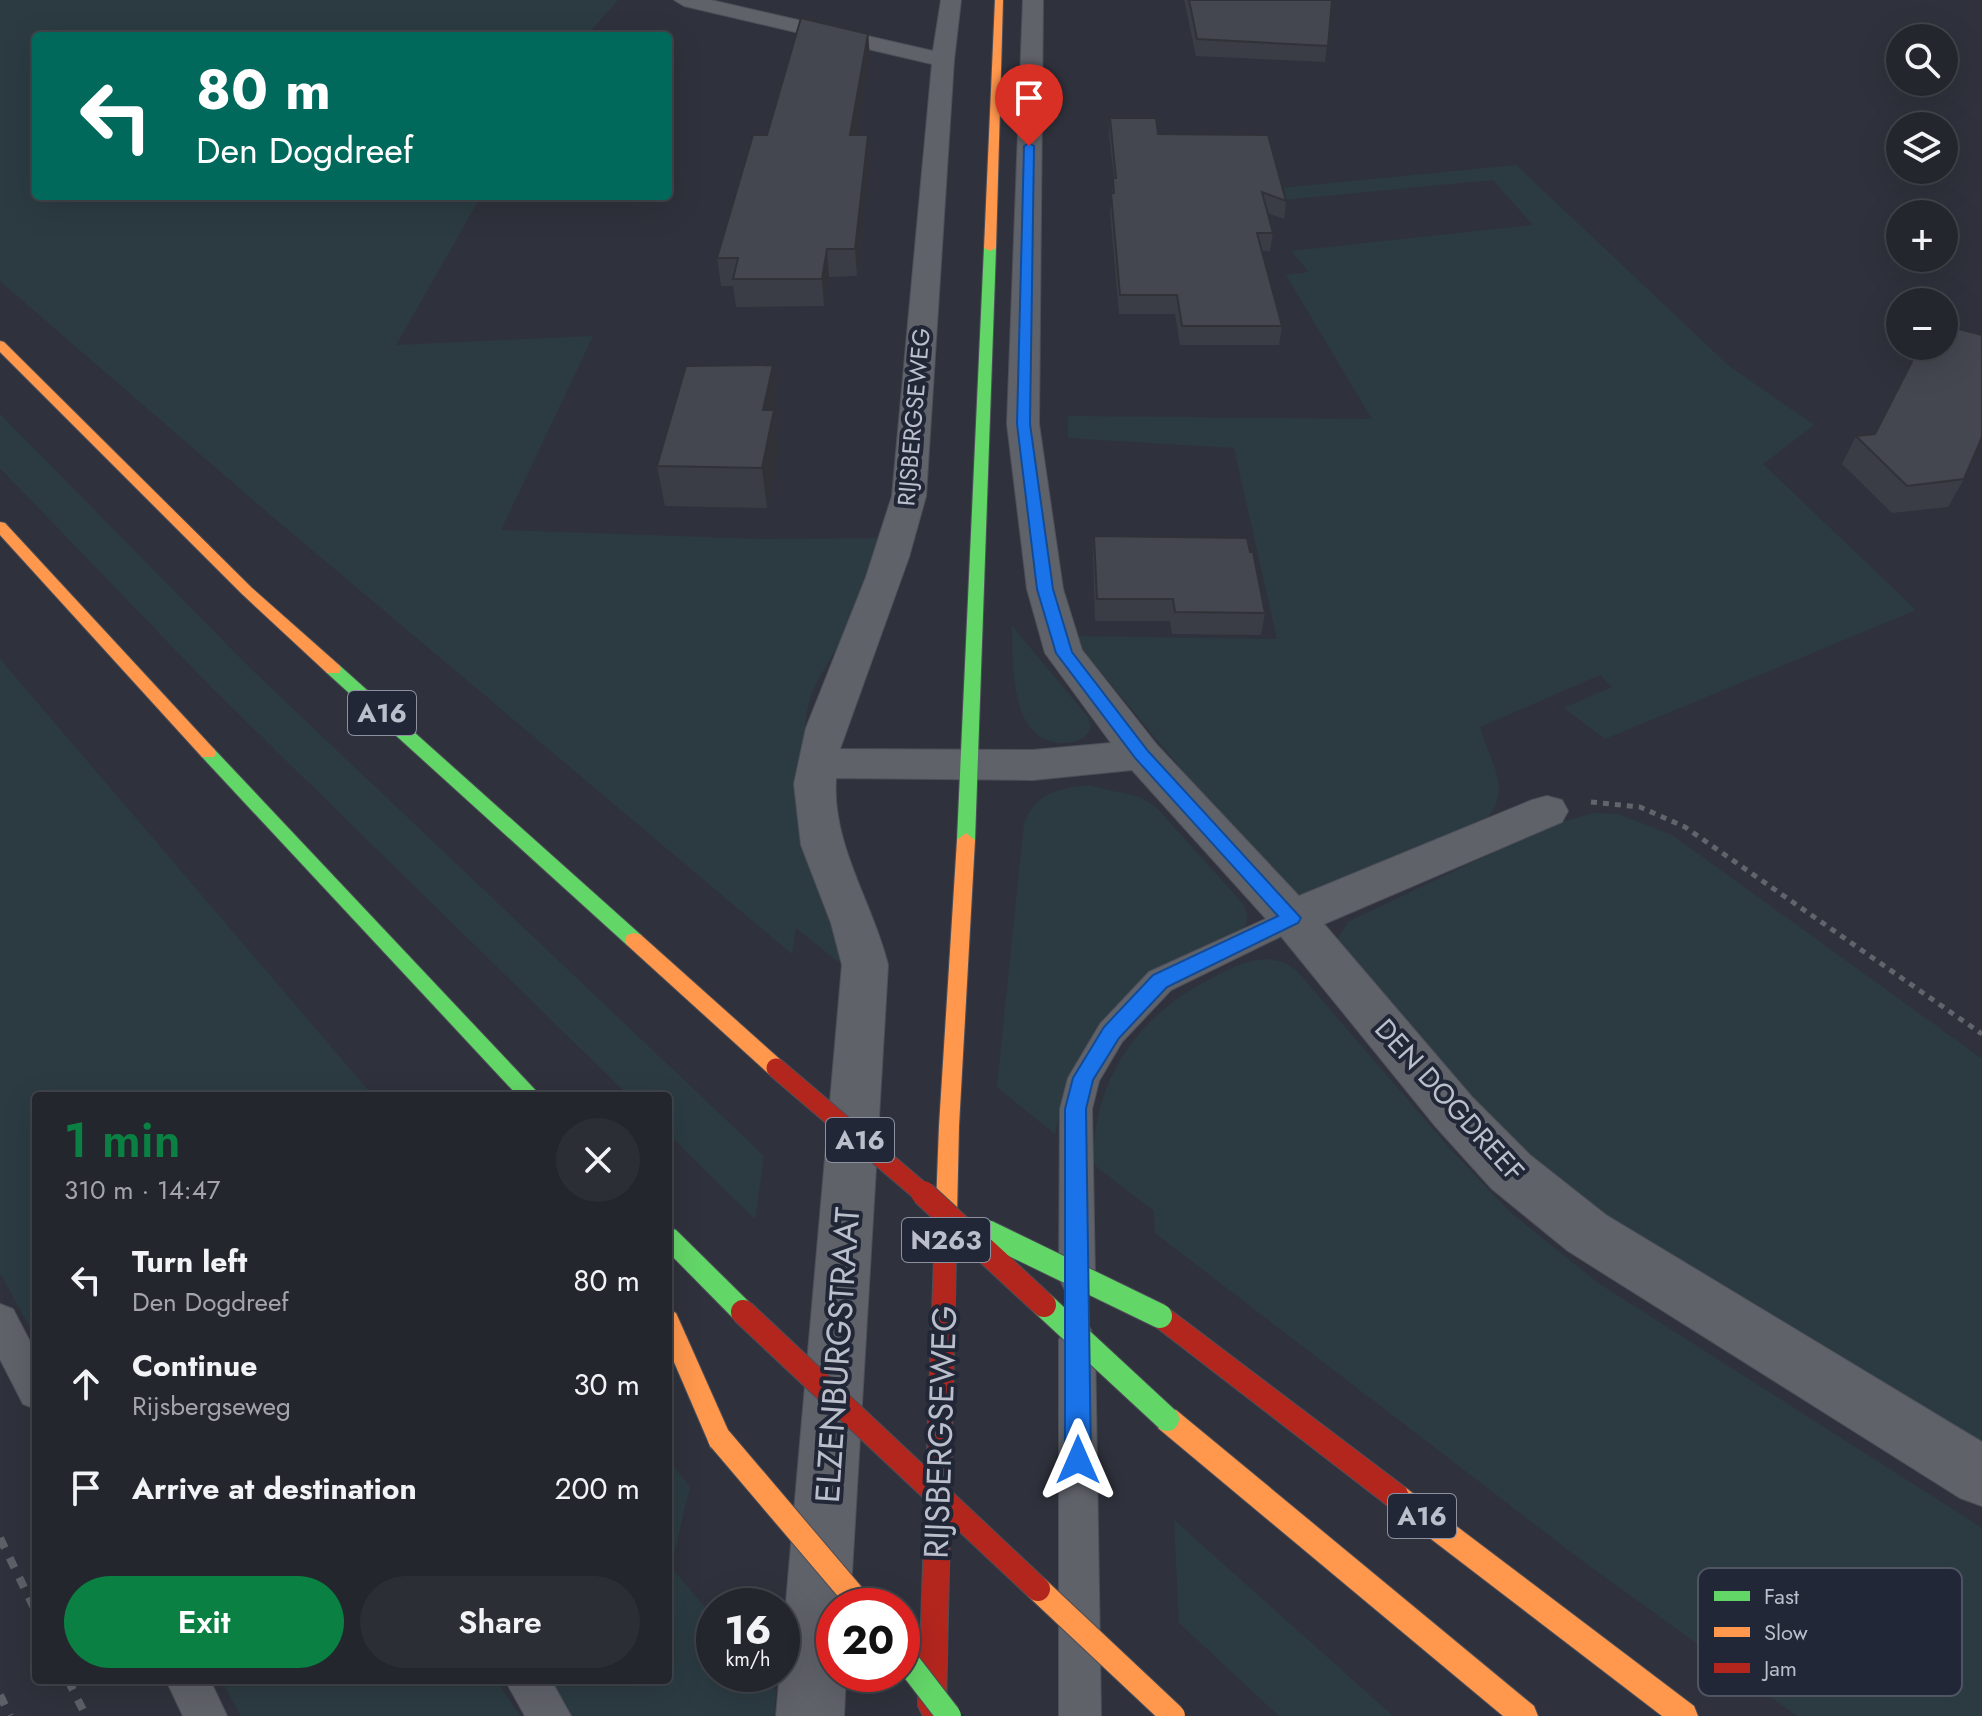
<!DOCTYPE html>
<html lang="en">
<head>
<meta charset="utf-8">
<style>
	:root { --surface:#23262d; --page:#2b2e35; --text:#f1f3f6; --muted:#a3a5aa; --line:#404349; --accent:#0b8043 }
	body { margin:0; font-family:Jost,sans-serif; background:var(--page); color:var(--text); height:100vh; display:flex; flex-direction:column; font-size:30px; white-space:nowrap }
	* { box-sizing:border-box; margin:0 }
	p { font-size:26px; color:var(--muted) }
	.icon { flex:none; width:44px; height:44px; fill:none; stroke:currentColor; stroke-width:2; stroke-linecap:round; stroke-linejoin:round }
	.map { position:relative; flex:1; overflow:hidden }
	.panel { position:absolute; left:32px; top:1092px; width:640px; height:592px; display:flex; flex-direction:column; background:var(--surface); border-radius:8px; box-shadow:0 8px 32px #0002,0 0 0 2px var(--line) }
	.panel>* { flex:none }
	.banner { position:absolute; left:32px; top:32px; width:640px; height:168px; border-radius:8px; box-shadow:0 8px 32px #0002,0 0 0 2px var(--line); background:#00695c; color:#fff; overflow:hidden }
	.fabs { position:absolute; left:1886px; top:24px; display:grid; gap:16px }
	.fabs a { display:grid; place-items:center; width:72px; height:72px; border-radius:50%; background:var(--surface); box-shadow:0 8px 32px #0002,0 0 0 2px var(--line); font-size:40px }
	.speed { position:absolute; left:696px; top:1588px; display:flex; gap:16px; font-size:40px; font-weight:700; text-align:center }
	.speed>* { display:grid; place-content:center; width:104px; height:104px; border-radius:50%; background:var(--surface); box-shadow:0 8px 32px #0002,0 0 0 2px var(--line); line-height:1 }
	.speed small { font-size:20px; font-weight:400 }
	.speed .limit { border:12px solid #d22; background:#fff; color:#111 }
	.pin { position:absolute; display:grid; place-items:center; width:68px; height:68px; color:#fff; margin:-82px -34px; border-radius:50% 50% 50% 0; rotate:-45deg; box-shadow:0 0 8px #0007 }
	.pin .icon { rotate:45deg }
	.me { position:absolute; width:88px; margin:-44px; rotate:0deg; stroke-linejoin:round; filter:drop-shadow(0 0 6px #0008) }
	.turn { display:flex; align-items:center; gap:28px; height:168px; padding:0 32px; font-size:36px }
	.turn .icon { width:104px; height:104px; stroke-width:2.5 }
	.turn b { display:block; font-size:56px; line-height:68px }
	.round { display:grid; place-items:center; flex:none; width:84px; height:84px; border-radius:42px; background:var(--page) }
	.head { display:flex; align-items:center; justify-content:space-between; height:136px; padding:0 32px }
	h1 { font-size:48px; font-weight:600; line-height:60px; color:var(--accent) }
	.button { display:flex; gap:16px; margin-top:auto; padding:16px 32px }
	.button a { flex:1; height:92px; border-radius:48px; background:var(--accent); color:#fff; font-size:32px; font-weight:600; line-height:92px; text-align:center }
	.button a+a { background:var(--page); color:var(--text) }
	ul { padding:0; list-style:none }
	li { display:flex; align-items:center; gap:24px; height:104px; padding:0 32px }
	li div { flex:1 }
	li b { display:block; font-size:30px }
	li em { font-style:normal }
	.map>svg:first-child { display:block }
	.green { fill:#2c3b42 }
	.lines { fill:none; stroke-linecap:round; stroke-linejoin:round }
	.lane-casing { stroke:#4d4f58; stroke-width:2 }
	.street-casing { stroke:#4d4f58; stroke-width:2 }
	.fast-casing { stroke:#4d4f58; stroke-width:2 }
	.slow-casing { stroke:#4d4f58; stroke-width:2 }
	.jam-casing { stroke:#4d4f58; stroke-width:2 }
	.path { stroke:#61656b; stroke-width:5; stroke-dasharray:6 6; stroke-linecap:butt }
	.lane { fill:#60626a; fill-rule:evenodd }
	.street { fill:#60626a; fill-rule:evenodd }
	.fast { fill:#63d668; fill-rule:evenodd }
	.slow { fill:#ff974d; fill-rule:evenodd }
	.jam { fill:#b3261e; fill-rule:evenodd }
	.rail { stroke:#5e6068; stroke-width:8; stroke-dasharray:11 11; stroke-linecap:butt }
	.fast-bridge-casing { stroke:#4c4e57; stroke-width:26; stroke-linecap:butt }
	.slow-bridge-casing { stroke:#4c4e57; stroke-width:26; stroke-linecap:butt }
	.jam-bridge-far1-casing { stroke:#4c4e57; stroke-width:21; stroke-linecap:butt }
	.jam-bridge-casing { stroke:#4c4e57; stroke-width:26; stroke-linecap:butt }
	.fast-bridge { stroke:#63d668; stroke-width:24 }
	.slow-bridge { stroke:#ff974d; stroke-width:24 }
	.jam-bridge-far1 { stroke:#b3261e; stroke-width:19 }
	.jam-bridge { stroke:#b3261e; stroke-width:24 }
	.wall { fill:#3a3d45 }
	.shaded-wall { fill:#303238 }
	.building { fill:#444750; stroke:#303238; stroke-width:2 }
	.route { fill:#1a73e8; stroke:#114b97; stroke-width:2 }
	.labels { text-anchor:middle; stroke-width:8; stroke-linejoin:round; paint-order:stroke }
	.far-street-label { font-size:24px; fill:#bbbecb; stroke:#222737 }
	.shield { fill:#222737; stroke:#8d919f; stroke-width:2 }
	.shield-label { font-size:26px; font-weight:bold; fill:#bbbecb }
	.street-label { font-size:28px; fill:#bbbecb; stroke:#222737 }
	.near-street-label { font-size:34px; fill:#bbbecb; stroke:#222737 }
	.key { fill:#222737; stroke:#505463; stroke-width:2 }
	.key-label { font-size:22px; fill:#bbbecb }
</style>
</head>
<body>
<div class="map">
<svg width="1982" height="1716" viewBox="0 0 1982 1716">
	<rect width="100%" height="100%" fill="#2f323c"/>
	<!-- green -->
	<g class="green">
		<path d="M0,0h618l-32,36h-550v160h445l-85,149 197,-9 -92,194 260,9 137,-1c-22,60 -61,101 -86,155 -12,27 -12,129 -6,159 8,38 30,72 34,111l-44,-35 -4,26 -525,-442 -267,-231z"/>
		<path d="M1516,165l213,201 85,59 -51,39 153,146 -311,129 -41,-31 48,-21 -12,-12 -120,52c11,41 35,60 2,98l-175,70c-23,-5 -36,-21 -52,-37l-184,-222 206,3 -43,-191 -166,-10v-22l304,3 -86,-144 23,-3 -18,-21 242,-26 -40,-45 -223,21 1,-12z"/>
		<path d="M0,414l250,254 514,488 -9,63 -87,-85v-38h-39l-417,-408 -212,-220z"/>
		<path d="M1012,626l76,91 3,10c-5,11 -13,15 -25,16 -58,2 -52,-78 -54,-117z"/>
		<path d="M0,659l373,437h-337v243l-36,-66z"/>
		<path d="M1087,785l53,12 17,11 87,97c5,13 4,18 -5,28 -31,16 -72,32 -100,53 -51,38 -71,88 -84,148l-58,-47 27,-263c13,-32 31,-34 63,-39z"/>
		<path d="M1593,813l25,1 54,21 310,224v398l-337,-208 -118,-85 -190,-224 11,-18 198,-95z"/>
		<path d="M1268,959l15,3 13,8 155,180 58,61 89,72 384,245v188h-185l-217,-157 -425,-326 -1,-22 -61,-47c0,-82 42,-145 113,-183 21,-11 38,-21 62,-22z"/>
		<path d="M668,1459l22,28 -19,80 43,51v56h47l15,17 -2,25h-209l-24,-36h127z"/>
		<path d="M1174,1520l219,196h-114l-100,-93z"/>
		<path d="M221,1680h275l24,36h-279z"/>
	</g>
	<g class="lines">
		<!-- lane casing -->
		<g class="lane-casing">
			<g id="lane">
				<path d="M1292,907l10,3 5,8 -5,8 -131,64 -49,52 -23,39 -7,28 3,169 -6,12 -12,5 -12,-5 -6,-12 1,-169 8,-31 32,-54 49,-52z"/>
				<path d="M0,1304l13,5 23,44v56l-13,-5 -23,-45z"/>
				<path d="M1077,1322l13,6 5,12 6,376h-42v-376l5,-12z"/>
				<path d="M166,1680h44l17,36h-44z"/>
				<path d="M505,1680h46l20,36h-46z"/>
			</g>
		</g>
		<!-- street casing -->
		<g class="street-casing">
			<path id="street" d="M674,0h37l222,51 8,-51h20l-7,60 -28,436 -17,61 -69,192 193,1 78,-7 -66,-90 -18,-64 -20,-165 16,-424h20l-4,424 24,165 19,61 75,95 142,151 233,-96 15,-4 15,4 6,11 -6,11 -238,102 148,173 58,58 76,60 376,227v64l-22,-8 -392,-247 -76,-62 -56,-62 -160,-197 -144,-160 -99,10 -197,-2c-5,66 37,125 52,187l-38,641h-16v68h12l-2,42h-68l66,-751 -11,-42 -30,-78 -7,-61 12,-56 60,-151 26,-81 40,-432 -248,-58z"/>
		</g>
		<!-- fast casing -->
		<g class="fast-casing">
			<g id="fast">
				<path d="M990,245l6,3 -21,592 -9,7 -9,-7 27,-592z"/>
				<path d="M333,664l6,1 302,270 2,5 -2,5h-14l-300,-272 -2,-4z"/>
				<path d="M208,747l6,2 327,347h-23l-316,-339 -2,-4 2,-4z"/>
				<path d="M668,1227l8,3 75,74 4,8 -4,8 -8,3 -8,-3 -67,-68z"/>
			</g>
		</g>
		<!-- slow casing -->
		<g class="slow-casing">
			<g id="slow">
				<path d="M995,0h8l-7,248 -6,3 -6,-3z"/>
				<path d="M0,341l4,1 248,246 87,77 2,4 -2,4h-12l-85,-79 -242,-242z"/>
				<path d="M0,522l5,1 209,226 2,4 -2,4h-12l-202,-222z"/>
				<path d="M966,833l9,7 -16,286 -3,132 -3,7 -8,3 -8,-3 -3,-7 5,-132 18,-286z"/>
				<path d="M634,933l7,2 142,127 3,6 -3,6 -7,3 -7,-3 -142,-129 -2,-5 2,-5z"/>
				<path d="M668,1310l8,3 56,126 -3,9 -9,3 -9,-3 -43,-100z"/>
				<path d="M1167,1407l9,3 358,296 4,10h-35l-345,-288 -3,-9 3,-9z"/>
				<path d="M1397,1484l9,4 288,218 4,10h-36l-274,-210 -4,-9 4,-9z"/>
			</g>
		</g>
		<!-- jam casing -->
		<g class="jam-casing">
			<g id="jam">
				<path d="M945,1248l8,3 3,7 -10,448 -4,10h-19l-5,-10 16,-448 3,-7z"/>
				<path d="M1160,1305l8,3 238,180 4,9 -4,9 -9,4 -9,-4 -236,-182 -4,-8 4,-8z"/>
			</g>
		</g>
		<!-- path -->
		<path class="path" d="M1591,802l49,5 45,20 297,207"/>
		<!-- lane -->
		<use href="#lane" class="lane"/>
		<!-- street -->
		<use href="#street" class="street"/>
		<!-- fast -->
		<use href="#fast" class="fast"/>
		<!-- slow -->
		<use href="#slow" class="slow"/>
		<!-- jam -->
		<use href="#jam" class="jam"/>
		<!-- rail -->
		<g class="rail">
			<path d="M0,1538l36,74"/>
			<path d="M68,1680l18,36"/>
			<path d="M0,1695l10,21"/>
		</g>
		<!-- fast-bridge casing -->
		<g class="fast-bridge-casing">
			<g id="fast-bridge">
				<path d="M987,1232l173,84"/>
				<path d="M1044,1305l123,114"/>
				<path d="M902,1655l47,61"/>
			</g>
		</g>
		<!-- slow-bridge casing -->
		<g class="slow-bridge-casing">
			<g id="slow-bridge">
				<path d="M720,1439l142,167"/>
				<path d="M1038,1589l135,127"/>
			</g>
		</g>
		<!-- jam-bridge-far1 casing -->
		<g class="jam-bridge-far1-casing">
			<path id="jam-bridge-far1" d="M776,1068l149,127"/>
		</g>
		<!-- jam-bridge casing -->
		<g class="jam-bridge-casing">
			<g id="jam-bridge">
				<path d="M923,1193l121,112"/>
				<path d="M743,1312l295,277"/>
			</g>
		</g>
		<!-- fast-bridge -->
		<use href="#fast-bridge" class="fast-bridge"/>
		<!-- slow-bridge -->
		<use href="#slow-bridge" class="slow-bridge"/>
		<!-- jam-bridge-far1 -->
		<use href="#jam-bridge-far1" class="jam-bridge-far1"/>
		<!-- jam-bridge -->
		<use href="#jam-bridge" class="jam-bridge"/>
	</g>
	<!-- wall -->
	<g class="wall">
		<path d="M1184,0h148l-7,62 -129,-6z"/>
		<path d="M868,34l2,24 -14,77h12l2,26 -13,115 -28,1 -5,29 -88,1 -3,-21h-12l-4,-28 50,-123z"/>
		<path d="M1110,118l48,16 128,67 -2,18 -17,-6 6,20 -3,18h-8l20,75 -3,19h-99l-5,-31h-56l-9,-103 4,-33 -5,-43z"/>
		<path d="M773,365l5,39 -3,14 4,32 -12,58 -102,-2 -8,-40z"/>
		<path d="M1856,436l108,43 -16,28 -56,6 -50,-49z"/>
		<path d="M1094,536l171,77 -4,22 -89,-1 -2,-13h-75l-2,-63z"/>
	</g>
	<!-- shaded-wall -->
	<g class="shaded-wall">
		<path d="M868,34l2,24 -18,103 -2,-26z"/>
		<path d="M868,135l2,26 -13,115 -2,-27z"/>
		<path d="M827,249l2,28 -5,29 -2,-27z"/>
		<path d="M773,365l5,39 -3,14 4,32 -12,58 -5,-40 1,-58z"/>
	</g>
	<!-- building -->
	<g class="building">
		<path d="M1189,0h143l-4,46 -131,-7z"/>
		<path d="M801,18l67,16 -18,101h18l-13,114h-28l-5,30h-89l5,-21h-21l36,-123h14z"/>
		<path d="M1110,118h46l2,16 110,1 18,66 -24,-9 11,41h-16l25,93h-100l-5,-31h-57l-9,-102h3l-1,-15h3z"/>
		<path d="M1944,325l38,10v102l-18,42 -57,7 -51,-50 19,-2 45,-88h24z"/>
		<path d="M773,365l-10,45h11l-12,58 -105,-2 29,-100z"/>
		<path d="M1094,536l153,2 3,14h3l12,61 -90,-1 -2,-13h-76z"/>
	</g>
	<!-- route -->
	<path class="route" d="M1029,143l5,3 -4,278 23,165 19,63 76,99 153,167 -3,5 -131,64 -48,51 -26,42 -7,29 5,351 -4,9 -9,4 -9,-4 -4,-9v-351l8,-31 31,-51 49,-52 125,-59 -142,-157 -80,-106 -19,-64 -20,-165 7,-278z"/>
	<g class="labels">
		<!-- far-street labels -->
		<g class="far-street-label">
			<text transform="translate(914 417) rotate(-85)" y="8">RIJSBERGSEWEG</text>
		</g>
		<!-- shield labels -->
		<g class="shield">
			<rect x="348" y="691" width="68" height="44" rx="6"/>
			<rect x="826" y="1118" width="68" height="44" rx="6"/>
			<rect x="902" y="1218" width="88" height="44" rx="6"/>
			<rect x="1388" y="1494" width="68" height="44" rx="6"/>
		</g>
		<g class="shield-label">
			<text x="382" y="722">A16</text>
			<text x="860" y="1149">A16</text>
			<text x="946" y="1249">N263</text>
			<text x="1422" y="1525">A16</text>
		</g>
		<!-- street labels -->
		<g class="street-label">
			<text transform="translate(1450 1100) rotate(48)" y="10">DEN DOGDREEF</text>
		</g>
		<!-- near-street labels -->
		<g class="near-street-label">
			<text transform="translate(837 1355) rotate(-86)" y="12">ELZENBURGSTRAAT</text>
			<text transform="translate(940 1432) rotate(-88)" y="12">RIJSBERGSEWEG</text>
		</g>
	</g>
	<!-- legend -->
	<rect x="1698" y="1568" width="264" height="128" rx="12" class="key"/>
	<rect x="1714" y="1591" width="36" height="10" fill="#63d668"/>
	<rect x="1714" y="1627" width="36" height="10" fill="#ff974d"/>
	<rect x="1714" y="1663" width="36" height="10" fill="#b3261e"/>
	<g class="key-label">
		<text x="1764" y="1604">Fast</text>
		<text x="1764" y="1640">Slow</text>
		<text x="1764" y="1676">Jam</text>
	</g>
</svg>
<div class="fabs">
<a><svg class="icon" aria-label="search" viewBox="0 0 24 24"><circle cx="10" cy="10" r="6"/><path d="M15 15l6 6"/></svg></a>
<a><svg class="icon" aria-label="layers" viewBox="0 0 24 24"><path d="M12 4l9 5-9 5-9-5zM3 14l9 5 9-5"/></svg></a>
<a>+</a>
<a>−</a>
</div>
<div class="speed"><div>16<small>km/h</small></div><div class="limit">20</div></div>
<div class="pin" style="left:1029px;top:146px;background:#d93025"><svg class="icon" aria-label="arrive" viewBox="0 0 24 24"><path d="M6 21V4h12l-3 4 3 4H6"/></svg></div>
<svg class="me" style="left:1078px;top:1460px" viewBox="-20 -20 40 40"><path d="M0-17L14 15 0 8-14 15z" fill="#1a73e8" stroke="#fff" stroke-width="4"/></svg>
<div class="banner">
<div class="turn"><svg class="icon" aria-label="left" viewBox="0 0 24 24"><path d="M17 20v-9H6M10 6l-5 5 5 5"/></svg><div><b>80 m</b>Den Dogdreef</div></div>
</div>
<section class="panel">
<div class="head"><div><h1>1 min</h1><p>310 m · 14:47</p></div><a class="round"><svg class="icon" aria-label="close" viewBox="0 0 24 24"><path d="M6 6l12 12M18 6L6 18"/></svg></a></div>
<ul>
<li><svg class="icon" aria-label="left" viewBox="0 0 24 24"><path d="M17 20v-9H6M10 6l-5 5 5 5"/></svg><div><b>Turn left</b><p>Den Dogdreef</p></div><em>80 m</em></li>
<li><svg class="icon" aria-label="ahead" viewBox="0 0 24 24"><path d="M12 20V5M6 11l6-6 6 6"/></svg><div><b>Continue</b><p>Rijsbergseweg</p></div><em>30 m</em></li>
<li><svg class="icon" aria-label="arrive" viewBox="0 0 24 24"><path d="M6 21V4h12l-3 4 3 4H6"/></svg><div><b>Arrive at destination</b></div><em>200 m</em></li>
</ul>
<div class="button"><a>Exit</a><a>Share</a></div>
</section>
</div>
</body>
</html>
